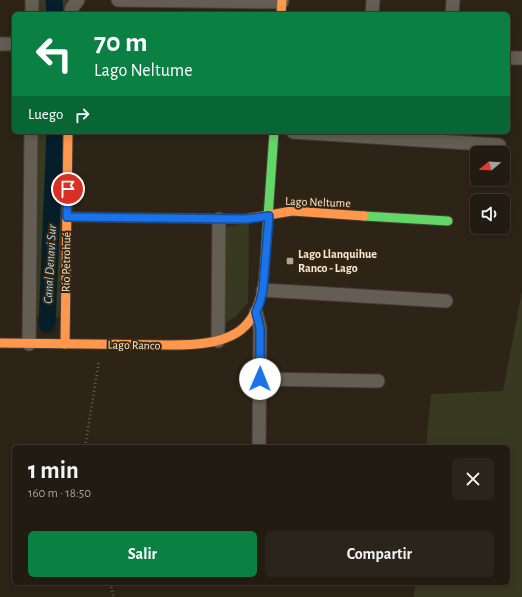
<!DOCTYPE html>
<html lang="es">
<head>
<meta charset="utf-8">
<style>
	:root { --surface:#221b11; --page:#2a241a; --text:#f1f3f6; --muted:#a2a19f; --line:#3f3931; --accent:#0b8043 }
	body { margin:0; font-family:"Alegreya Sans",sans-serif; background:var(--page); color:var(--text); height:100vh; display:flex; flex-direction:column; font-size:15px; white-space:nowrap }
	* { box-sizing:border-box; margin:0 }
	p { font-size:13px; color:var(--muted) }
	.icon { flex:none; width:22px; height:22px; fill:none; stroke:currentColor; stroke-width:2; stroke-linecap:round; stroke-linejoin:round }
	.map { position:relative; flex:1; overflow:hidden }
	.drawer { position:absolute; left:12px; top:445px; width:498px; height:140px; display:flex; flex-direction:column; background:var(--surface); border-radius:6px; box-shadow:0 2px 10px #0003,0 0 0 1px var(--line) }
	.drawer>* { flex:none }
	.top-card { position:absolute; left:12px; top:12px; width:498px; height:122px; border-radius:6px; box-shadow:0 2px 10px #0003,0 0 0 1px var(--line); background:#0b8043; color:#fff; overflow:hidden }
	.needle { width:26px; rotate:252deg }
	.controls { position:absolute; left:470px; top:146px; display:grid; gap:8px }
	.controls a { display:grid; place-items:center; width:40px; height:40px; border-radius:6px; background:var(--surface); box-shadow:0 2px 10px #0003,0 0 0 1px var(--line); font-size:20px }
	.pin { position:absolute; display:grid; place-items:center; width:34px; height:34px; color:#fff; margin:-17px; border:2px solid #fff; border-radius:50%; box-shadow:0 1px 4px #0007 }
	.me { position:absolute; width:44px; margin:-22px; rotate:1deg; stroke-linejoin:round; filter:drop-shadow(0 0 3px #0008) }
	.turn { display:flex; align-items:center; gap:14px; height:84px; padding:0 16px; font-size:18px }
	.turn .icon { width:52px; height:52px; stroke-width:2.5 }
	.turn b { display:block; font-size:28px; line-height:34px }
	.then { display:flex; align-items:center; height:38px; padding:0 16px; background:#0003; gap:8px; font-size:15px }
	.round { display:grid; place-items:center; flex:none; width:42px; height:42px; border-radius:6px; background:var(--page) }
	.overview { display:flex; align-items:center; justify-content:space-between; height:68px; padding:0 16px }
	h1 { font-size:24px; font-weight:600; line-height:30px }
	.primary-button { display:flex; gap:8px; margin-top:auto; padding:8px 16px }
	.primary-button a { flex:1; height:46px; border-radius:6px; background:var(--accent); color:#fff; font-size:16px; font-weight:600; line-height:46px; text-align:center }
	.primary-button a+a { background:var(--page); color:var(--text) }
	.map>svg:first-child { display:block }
	.green { fill:#373921 }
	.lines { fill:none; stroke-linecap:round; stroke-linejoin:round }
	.canal { stroke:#061e2a; stroke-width:17 }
	.street-casing { stroke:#463e34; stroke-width:15 }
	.fast-casing { stroke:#463e34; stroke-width:11 }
	.slow-casing { stroke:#463e34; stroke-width:11 }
	.path { stroke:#686259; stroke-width:2.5; stroke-dasharray:1 3; stroke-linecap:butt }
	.street { stroke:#645d53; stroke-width:13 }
	.fast { stroke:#63d668; stroke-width:9 }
	.slow { stroke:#ff974d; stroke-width:9 }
	.route-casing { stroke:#114b97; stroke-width:10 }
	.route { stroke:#1a73e8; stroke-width:7 }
	.poi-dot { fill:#afa496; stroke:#37250d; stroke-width:1.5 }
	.labels { text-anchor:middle; stroke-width:4; stroke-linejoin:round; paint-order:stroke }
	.street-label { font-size:12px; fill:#f5e9db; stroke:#37250d }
	.poi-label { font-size:12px; font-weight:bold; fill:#f5e9db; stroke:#37250d; text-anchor:start }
	.water-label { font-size:13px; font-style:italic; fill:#a5d7f8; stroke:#37250d }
</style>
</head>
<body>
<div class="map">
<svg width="522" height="597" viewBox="0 0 522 597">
	<rect width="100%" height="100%" fill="#2d2417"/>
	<!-- green -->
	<g class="green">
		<path d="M38,0h31l-1,14h-30z"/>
		<path d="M36,132h30l-5,185 -26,-1z"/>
		<path d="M249,223l-1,80 -14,15 -11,6 1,-97z"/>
		<path d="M522,291v306h-108l1,-14h93v-136h-82l5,-53 72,-3z"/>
	</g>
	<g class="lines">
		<!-- canal -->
		<g class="canal">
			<path d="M54,0l1,14"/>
			<path d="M47,324l8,-192"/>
		</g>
		<!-- street casing -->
		<g class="street-casing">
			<g id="street">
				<path d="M118,0l164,2"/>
				<path d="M32,14v-14"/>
				<path d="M70,14l2,-6 6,-8"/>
				<path d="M372,14l1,-14"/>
				<path d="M452,14l1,-14"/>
				<path d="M0,44h14"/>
				<path d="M508,58h14"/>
				<path d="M293,132l206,13"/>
				<path d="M263,290l183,11"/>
				<path d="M256,312l4,16 -1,119"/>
				<path d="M218,341l1,-122"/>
				<path d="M29,344l2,-212"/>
				<path d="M260,379l118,2"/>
			</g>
		</g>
		<!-- fast casing -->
		<g class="fast-casing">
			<g id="fast">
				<path d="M364,216l84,5"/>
				<path d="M264,274l10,-142"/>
			</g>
		</g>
		<!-- slow casing -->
		<g class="slow-casing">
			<g id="slow">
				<path d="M281,14l1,-14"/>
				<path d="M67,217l178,2 47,-8 72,5"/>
				<path d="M0,343l170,2c55,0 90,-8 94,-71"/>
				<path d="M65,344l3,-212"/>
			</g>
		</g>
		<!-- path -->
		<g class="path">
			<path d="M85,447l14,-86"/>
			<path d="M110,583l4,14"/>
		</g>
		<!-- street -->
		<use href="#street" class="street"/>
		<!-- fast -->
		<use href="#fast" class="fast"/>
		<!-- slow -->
		<use href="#slow" class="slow"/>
	</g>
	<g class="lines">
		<!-- route casing -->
		<g class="route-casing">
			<path id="route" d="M68,189l-1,28 179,2 23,-3 -6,74 -3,12 -4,10 4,16v51"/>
		</g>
		<!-- route -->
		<use href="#route" class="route"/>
	</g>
	<!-- markers -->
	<rect class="poi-dot" x="286" y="257" width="8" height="8" rx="2"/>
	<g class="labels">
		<!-- street labels -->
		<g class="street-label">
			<text transform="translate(318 202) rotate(2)" y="4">Lago Neltume</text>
			<text transform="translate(66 262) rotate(-89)" y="4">Río Petrohué</text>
			<text transform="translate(134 345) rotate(1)" y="4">Lago Ranco</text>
		</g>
		<!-- poi labels -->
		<g class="poi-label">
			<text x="298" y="258">Lago Llanquihue<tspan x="298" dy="14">Ranco - Lago</tspan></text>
		</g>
		<!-- water labels -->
		<g class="water-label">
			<text transform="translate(49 264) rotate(-87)" y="5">Canal Denavi Sur</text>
		</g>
	</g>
</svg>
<div class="controls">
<a><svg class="needle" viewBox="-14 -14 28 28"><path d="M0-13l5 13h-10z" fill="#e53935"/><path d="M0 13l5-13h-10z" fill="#a2a19f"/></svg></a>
<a><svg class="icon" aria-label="sound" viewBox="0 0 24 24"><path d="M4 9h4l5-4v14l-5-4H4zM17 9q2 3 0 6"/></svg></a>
</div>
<div class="pin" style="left:68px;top:189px;background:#d93025"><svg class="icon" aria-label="arrive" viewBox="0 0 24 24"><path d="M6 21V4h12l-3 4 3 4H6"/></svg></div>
<svg class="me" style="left:260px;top:379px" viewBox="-20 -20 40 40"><circle r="19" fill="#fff"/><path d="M0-13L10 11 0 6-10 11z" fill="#1a73e8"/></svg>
<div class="top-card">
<div class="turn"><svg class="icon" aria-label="left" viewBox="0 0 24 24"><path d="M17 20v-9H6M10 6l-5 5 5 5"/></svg><div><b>70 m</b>Lago Neltume</div></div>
<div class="then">Luego<svg class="icon" aria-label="right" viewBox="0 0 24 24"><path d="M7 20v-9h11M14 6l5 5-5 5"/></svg></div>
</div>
<section class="drawer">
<div class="overview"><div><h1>1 min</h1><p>160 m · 18:50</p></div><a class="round"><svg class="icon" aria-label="close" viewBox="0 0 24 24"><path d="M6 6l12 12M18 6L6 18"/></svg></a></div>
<div class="primary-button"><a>Salir</a><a>Compartir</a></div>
</section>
</div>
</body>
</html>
